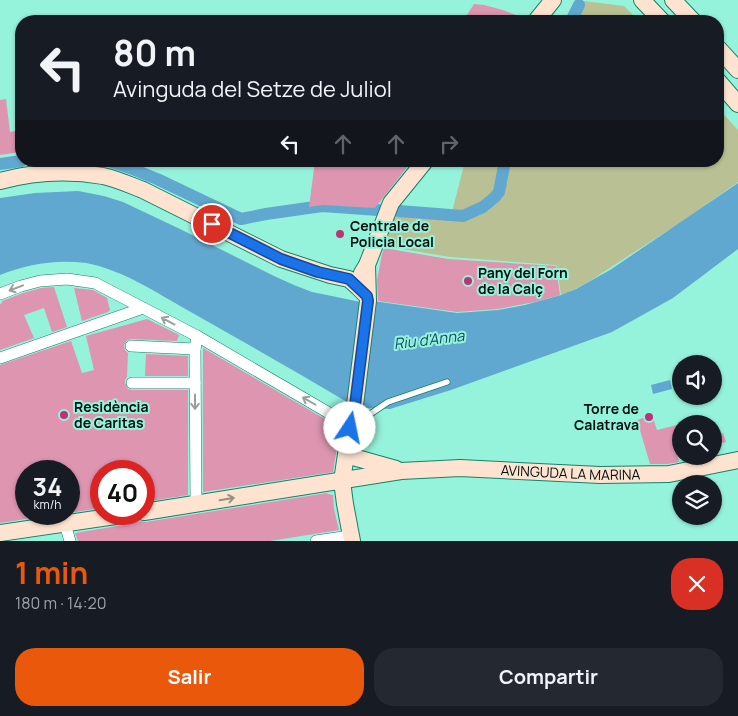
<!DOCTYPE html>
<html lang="es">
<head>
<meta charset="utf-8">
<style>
	:root { --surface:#171b24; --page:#242831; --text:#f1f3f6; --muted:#9ea1a6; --accent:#ea580c }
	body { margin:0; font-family:Manrope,sans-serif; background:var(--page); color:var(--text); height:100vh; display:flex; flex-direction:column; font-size:19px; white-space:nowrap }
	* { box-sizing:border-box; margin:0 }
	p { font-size:16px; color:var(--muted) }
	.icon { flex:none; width:28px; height:28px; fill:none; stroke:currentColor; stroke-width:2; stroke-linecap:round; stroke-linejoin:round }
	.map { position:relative; height:541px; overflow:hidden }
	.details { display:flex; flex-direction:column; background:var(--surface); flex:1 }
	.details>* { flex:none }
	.banner { position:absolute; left:15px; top:15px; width:709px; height:152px; border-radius:20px; box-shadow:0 1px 4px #0004; background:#171b24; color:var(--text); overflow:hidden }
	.fabs { position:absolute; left:672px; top:355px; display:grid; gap:10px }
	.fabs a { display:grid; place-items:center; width:50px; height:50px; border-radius:50%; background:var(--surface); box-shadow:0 1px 4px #0004; font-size:25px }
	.speed { position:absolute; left:15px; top:460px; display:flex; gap:10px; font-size:25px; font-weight:700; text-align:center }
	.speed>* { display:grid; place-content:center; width:65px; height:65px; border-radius:50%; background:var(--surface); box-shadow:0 1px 4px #0004; line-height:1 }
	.speed small { font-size:12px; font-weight:400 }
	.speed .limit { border:8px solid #d22; background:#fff; color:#111 }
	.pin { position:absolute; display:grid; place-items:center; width:42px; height:42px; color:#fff; margin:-21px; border:2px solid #fff; border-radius:50%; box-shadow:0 1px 5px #0007 }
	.me { position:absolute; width:55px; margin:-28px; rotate:11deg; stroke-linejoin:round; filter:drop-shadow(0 0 4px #0008) }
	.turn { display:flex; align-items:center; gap:18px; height:105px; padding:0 15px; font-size:22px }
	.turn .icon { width:65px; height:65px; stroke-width:2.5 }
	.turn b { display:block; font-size:35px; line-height:42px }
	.lanes { display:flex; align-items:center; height:48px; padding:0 15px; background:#0003; justify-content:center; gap:25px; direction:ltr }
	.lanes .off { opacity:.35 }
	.round { display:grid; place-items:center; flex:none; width:52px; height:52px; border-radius:20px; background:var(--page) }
	.headline { display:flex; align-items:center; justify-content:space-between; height:85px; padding:0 15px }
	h1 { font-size:30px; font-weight:700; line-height:38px; color:var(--accent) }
	.button { display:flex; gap:10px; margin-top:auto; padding:10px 15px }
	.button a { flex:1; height:58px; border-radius:20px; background:var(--accent); color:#fff; font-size:20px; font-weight:700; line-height:58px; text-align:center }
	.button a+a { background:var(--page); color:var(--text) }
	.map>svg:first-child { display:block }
	.green { fill:#b9c194 }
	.water { fill:#61a8d0 }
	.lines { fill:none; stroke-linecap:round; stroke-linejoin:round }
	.canal { stroke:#61a8d0; stroke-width:12 }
	.building { fill:#dd95b0 }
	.lane-casing { stroke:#15806b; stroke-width:7 }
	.street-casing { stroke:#15806b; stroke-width:12 }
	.secondary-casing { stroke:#15806b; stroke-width:18 }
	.lane { stroke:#fff; stroke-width:5.5 }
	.street { stroke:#fff; stroke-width:11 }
	.secondary { stroke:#fee4d0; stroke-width:16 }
	.oneway { stroke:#999f9d }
	.oneway2 { stroke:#988f81 }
	.route-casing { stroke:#114b97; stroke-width:12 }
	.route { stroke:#1a73e8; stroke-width:9 }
	.poi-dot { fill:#bb3475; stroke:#96f3db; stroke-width:2 }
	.labels { text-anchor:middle; stroke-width:4; stroke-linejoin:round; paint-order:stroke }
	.poi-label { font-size:14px; font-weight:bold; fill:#000f0b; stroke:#96f3db; text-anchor:start }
	.street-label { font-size:14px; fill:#000f0b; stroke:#96f3db }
	.water-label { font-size:15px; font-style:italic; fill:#104965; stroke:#96f3db }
</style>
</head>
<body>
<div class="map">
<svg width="738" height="541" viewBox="0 0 738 541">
	<rect width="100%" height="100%" fill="#96f3db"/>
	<!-- green -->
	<g class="green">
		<path d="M584,1l40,5 15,15h-67l8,-15z"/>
		<path d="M718,108l20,22v52l-54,38 -96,62c-9,5 -18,10 -27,13l-4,-29 -2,-1 -105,-8 -66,-11 15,-41 53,7 13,-51h253z"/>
	</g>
	<!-- water -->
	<g class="water">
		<path d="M738,183v66l-65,49 -61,34 -161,58 -61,19 -25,-1 -7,-2 15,-105 84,12 41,-3 27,-5 36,-10 15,-6 34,-19z"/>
		<path d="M78,191l26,5 19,6 57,27 94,47 20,9 18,7 49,10 -14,100c-52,-31 -105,-61 -158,-91 -32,-18 -66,-41 -103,-48 -30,-4 -59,1 -86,12v-77l35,-5z"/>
		<path d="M670,380l2,9 -19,5 -2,-9z"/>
	</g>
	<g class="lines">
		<!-- canal -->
		<g class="canal">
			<path d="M572,19l7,-14"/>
			<path d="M109,161l21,7 27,11 84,40 25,-5 56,-8 56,4"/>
			<path d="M0,164l21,-3"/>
			<path d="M399,211l64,5 20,-9 12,-10 4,-5 6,-31"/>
		</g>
	</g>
	<!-- building -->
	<g class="building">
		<path d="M474,4l10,1 19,5 23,9v2h-63z"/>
		<path d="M6,99l4,33 11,-2v22l-21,3v-55z"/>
		<path d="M315,161h97l-37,47 -52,-3 -14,2z"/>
		<path d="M384,248l64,11 108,7 4,29 -25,7 -37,7 -41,3 -79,-11 -1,-21 5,-26z"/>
		<path d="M54,287l13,40 -15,5 -8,-24 -20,7 10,23 -34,12v-46l2,-1v-2l21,-8 18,-5z"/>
		<path d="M74,288l19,2 14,8 3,12 -2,2 -26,9z"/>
		<path d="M147,319l32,16 -2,6 -46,-2 -4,1 -3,5 1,5 3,3 -1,24 -2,3v3l3,6 4,1h56v105l-44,7v-31h-43v37l-32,5v-42h-43v43h25v1l-51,8v-158l71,-24 11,32 12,-3 -8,-34z"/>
		<path d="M203,348l122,71 15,11 -7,42 -130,20z"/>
		<path d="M146,354l42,2v20h-43z"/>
		<path d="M652,415l5,15 24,-6v19l-6,1 4,18 -11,2h-18l-13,-44z"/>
		<path d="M723,433l3,9 -12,3v-10z"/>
		<path d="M327,493l1,1 5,1 1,14 5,21 -69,11h-192l-3,-8 55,-9 6,-3 10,1z"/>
	</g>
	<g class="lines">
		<!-- lane casing -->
		<g class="lane-casing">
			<path id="lane" d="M354,425l34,-23 59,-20"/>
		</g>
		<!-- street casing -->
		<g class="street-casing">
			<g id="street">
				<path d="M0,294l21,-8 19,-5 27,-2 28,4 102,53 132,77 21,15"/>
				<path d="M131,346l64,3"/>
				<path d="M0,358l143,-50"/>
				<path d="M132,383h63"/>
				<path d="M196,504l-1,-155 2,-13"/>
				<path d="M65,524l5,17"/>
				<path d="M316,541l34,-5"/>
			</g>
		</g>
		<!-- secondary casing -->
		<g class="secondary-casing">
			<g id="secondary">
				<path d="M642,0l20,21"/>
				<path d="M673,0l20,21"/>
				<path d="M536,21l17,-21"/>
				<path d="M718,48l20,22"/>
				<path d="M718,81l20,23"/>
				<path d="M0,181c33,-9 69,-11 103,-5 14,3 27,9 40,14l138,69 49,16 19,4 9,8 9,9"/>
				<path d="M362,273l5,-8 24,-62 34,-42"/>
				<path d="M346,455l50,14"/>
				<path id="s1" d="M144,512l257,-41 59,-3 140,7 69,-1 69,-14"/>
				<path d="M0,533l129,-19"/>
				<path d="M352,541l-7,-37 -3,-23 8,-53 5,-23 13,-104 -1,-36"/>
			</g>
		</g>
		<!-- lane -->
		<use href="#lane" class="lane"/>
		<!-- street -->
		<use href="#street" class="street"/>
		<!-- secondary -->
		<use href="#secondary" class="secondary"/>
	</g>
	<!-- one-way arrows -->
	<defs><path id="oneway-shaft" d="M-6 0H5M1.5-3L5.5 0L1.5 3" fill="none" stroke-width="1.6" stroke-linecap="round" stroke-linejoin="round" transform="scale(1.25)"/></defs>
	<g class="oneway">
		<use href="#oneway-shaft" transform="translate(16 288) rotate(159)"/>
		<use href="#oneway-shaft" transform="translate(168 321) rotate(-152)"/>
		<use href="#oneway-shaft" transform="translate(309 401) rotate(-150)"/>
		<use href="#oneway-shaft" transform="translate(195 402) rotate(90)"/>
	</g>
	<use class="oneway2" href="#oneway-shaft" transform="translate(227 499) rotate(-9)"/>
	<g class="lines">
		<!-- route casing -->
		<g class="route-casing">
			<path id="route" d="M212,224l69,35 37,13 31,7 18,17 1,5 -13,104 -5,23"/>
		</g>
		<!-- route -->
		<use href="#route" class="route"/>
	</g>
	<!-- markers -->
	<g class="poi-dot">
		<circle cx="340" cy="234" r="5"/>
		<circle cx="468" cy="281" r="5"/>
		<circle cx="64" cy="415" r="5"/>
		<circle cx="649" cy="417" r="5"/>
	</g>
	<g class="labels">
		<!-- poi labels -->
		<g class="poi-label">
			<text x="350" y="231">Centrale de<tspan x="350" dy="16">Policia Local</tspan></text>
			<text x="478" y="278">Pany del Forn<tspan x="478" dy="16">de la Calç</tspan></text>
			<text x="74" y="412">Residència<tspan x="74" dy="16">de Caritas</tspan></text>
			<text x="639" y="414" text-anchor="end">Torre de<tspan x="639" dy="16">Calatrava</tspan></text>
		</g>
		<!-- street labels -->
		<g class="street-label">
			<text dy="5" stroke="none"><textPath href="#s1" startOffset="430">AVINGUDA LA MARINA</textPath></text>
		</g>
		<!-- water labels -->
		<g class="water-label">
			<text transform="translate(429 340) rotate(-7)" y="5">Riu d'Anna</text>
		</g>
	</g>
</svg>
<div class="fabs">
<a><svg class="icon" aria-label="sound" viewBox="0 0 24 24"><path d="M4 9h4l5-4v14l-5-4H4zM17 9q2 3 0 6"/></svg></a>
<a><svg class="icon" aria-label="search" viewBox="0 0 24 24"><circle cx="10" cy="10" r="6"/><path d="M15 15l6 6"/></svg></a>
<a><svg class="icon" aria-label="layers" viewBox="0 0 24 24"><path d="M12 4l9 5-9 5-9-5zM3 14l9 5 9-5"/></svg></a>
</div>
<div class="speed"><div>34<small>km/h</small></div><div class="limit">40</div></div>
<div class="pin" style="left:212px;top:224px;background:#d93025"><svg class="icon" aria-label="arrive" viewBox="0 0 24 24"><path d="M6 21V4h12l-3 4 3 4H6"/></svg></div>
<svg class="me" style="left:350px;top:428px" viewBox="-20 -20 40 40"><circle r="19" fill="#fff"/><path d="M0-13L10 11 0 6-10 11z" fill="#1a73e8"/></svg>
<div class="banner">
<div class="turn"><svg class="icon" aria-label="left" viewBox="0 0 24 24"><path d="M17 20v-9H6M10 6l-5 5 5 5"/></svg><div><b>80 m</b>Avinguda del Setze de Juliol</div></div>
<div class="lanes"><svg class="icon" aria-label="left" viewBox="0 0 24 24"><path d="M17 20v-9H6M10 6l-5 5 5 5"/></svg><svg class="icon off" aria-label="ahead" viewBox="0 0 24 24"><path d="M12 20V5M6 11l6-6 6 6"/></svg><svg class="icon off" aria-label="ahead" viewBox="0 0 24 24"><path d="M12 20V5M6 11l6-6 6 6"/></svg><svg class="icon off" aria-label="right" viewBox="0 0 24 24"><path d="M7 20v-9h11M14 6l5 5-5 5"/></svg></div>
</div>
</div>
<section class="details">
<div class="headline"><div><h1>1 min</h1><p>180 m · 14:20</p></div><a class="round" style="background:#d93025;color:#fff"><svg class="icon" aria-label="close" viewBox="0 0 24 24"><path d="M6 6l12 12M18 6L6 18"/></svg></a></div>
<div class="button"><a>Salir</a><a>Compartir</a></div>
</section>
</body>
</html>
